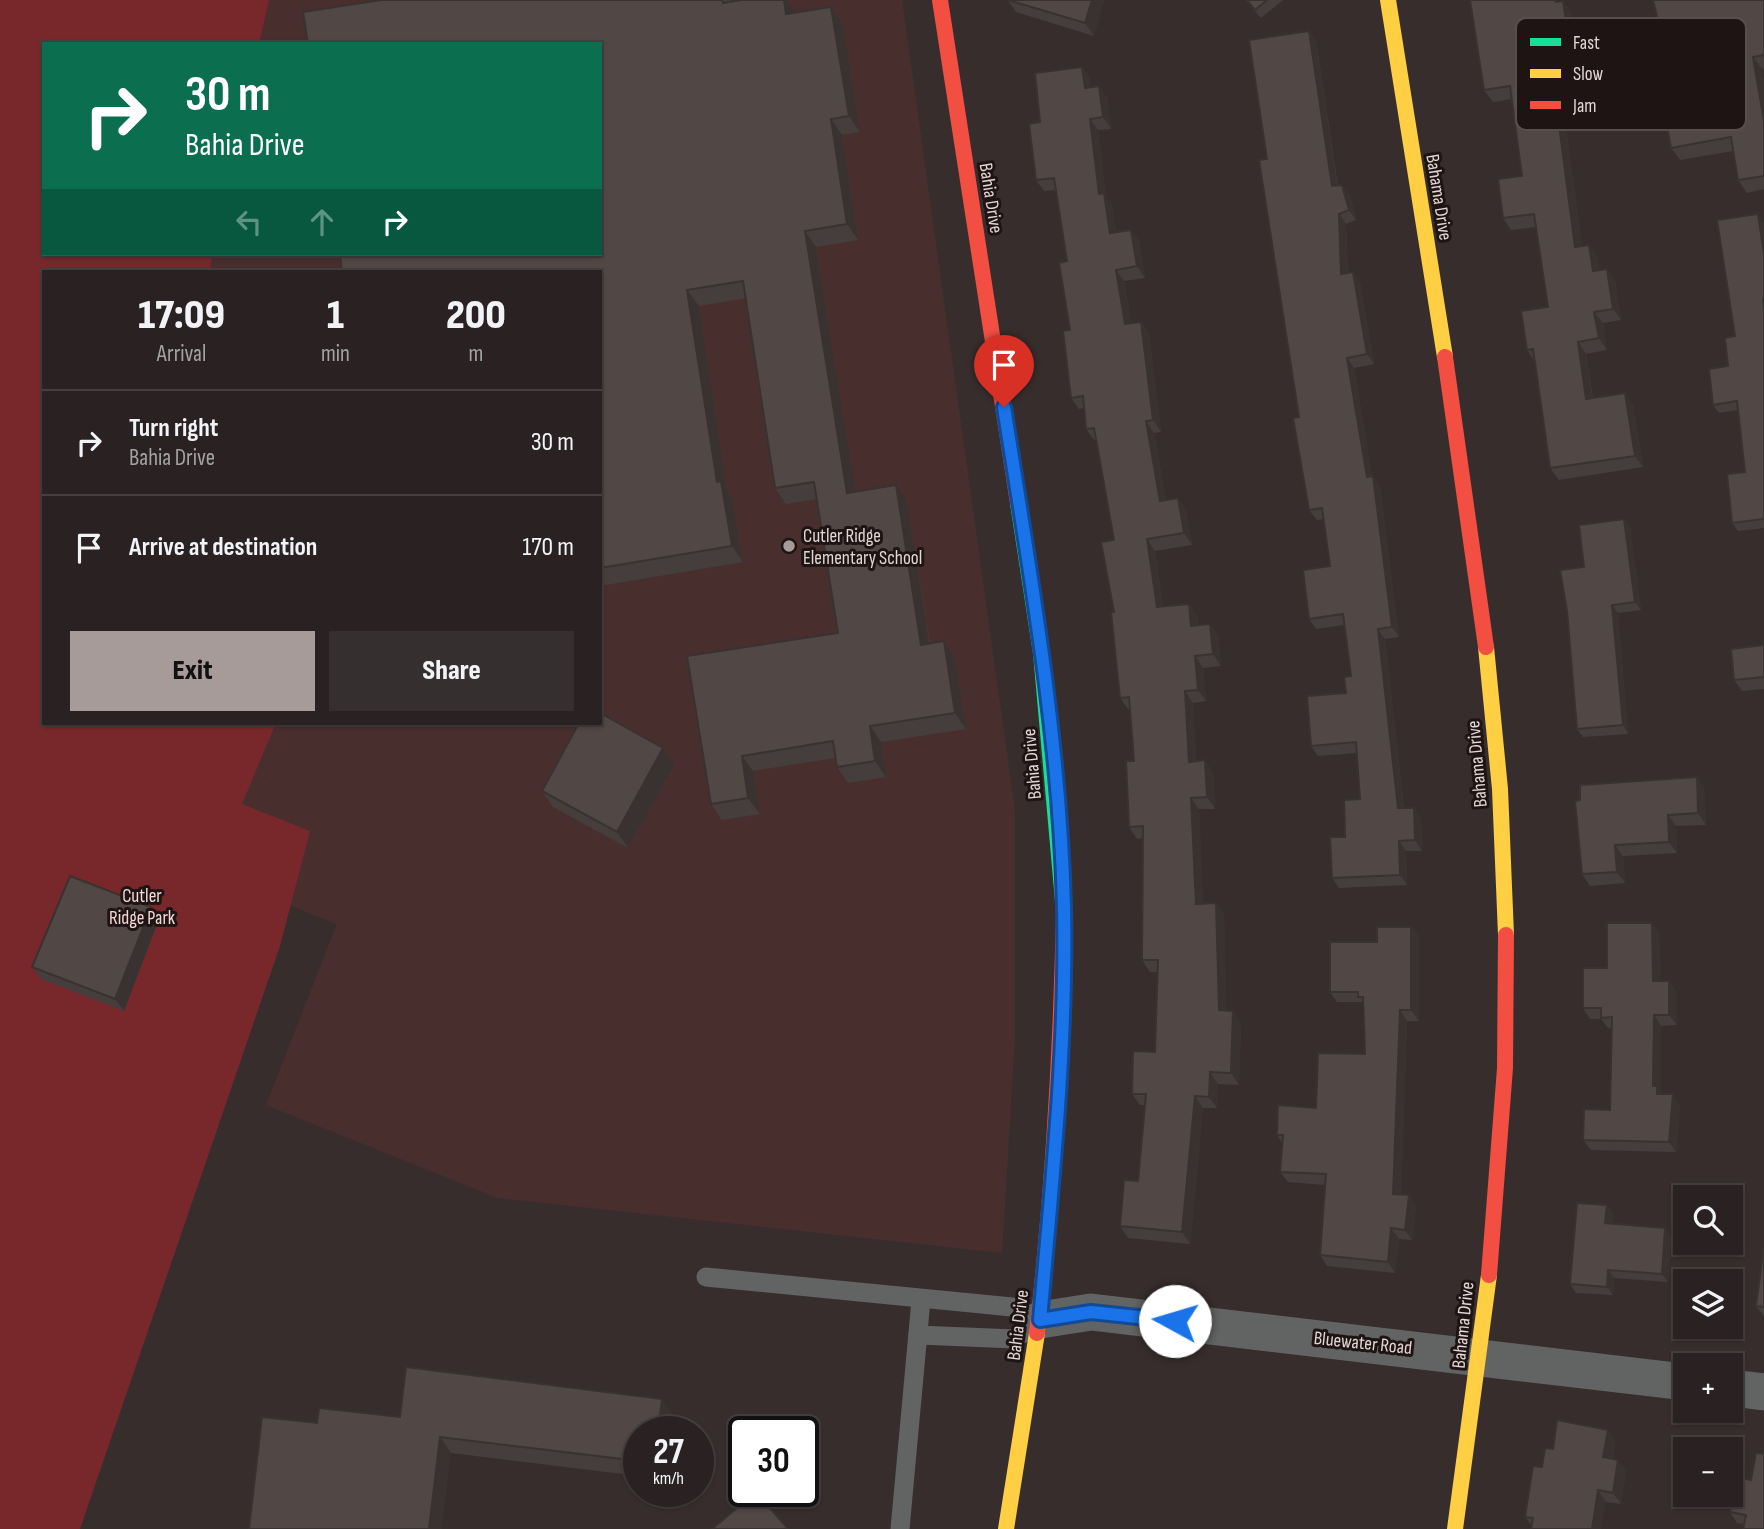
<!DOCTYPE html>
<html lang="en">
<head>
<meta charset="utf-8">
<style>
	:root { --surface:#2a2222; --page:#362f2f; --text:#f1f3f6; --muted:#a5a4a5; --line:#463f40; --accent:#a79b9a }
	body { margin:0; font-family:"Sofia Sans Condensed",sans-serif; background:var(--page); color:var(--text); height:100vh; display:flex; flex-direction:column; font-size:26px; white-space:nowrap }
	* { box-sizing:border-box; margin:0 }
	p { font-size:23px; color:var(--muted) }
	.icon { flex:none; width:38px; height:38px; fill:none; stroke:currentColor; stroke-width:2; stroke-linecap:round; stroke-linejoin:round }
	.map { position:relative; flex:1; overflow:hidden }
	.panel { position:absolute; left:42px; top:270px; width:560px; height:455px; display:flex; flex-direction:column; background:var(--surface); border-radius:0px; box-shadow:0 2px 5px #0004,0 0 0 2px var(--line) }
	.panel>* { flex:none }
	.banner { position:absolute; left:42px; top:42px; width:560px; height:214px; border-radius:0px; box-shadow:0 2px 5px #0004,0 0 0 2px var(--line); background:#0b6e4f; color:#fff; overflow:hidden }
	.controls { position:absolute; left:1673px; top:1185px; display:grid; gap:14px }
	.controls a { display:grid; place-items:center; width:70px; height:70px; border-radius:0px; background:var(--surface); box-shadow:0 2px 5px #0004,0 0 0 2px var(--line); font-size:35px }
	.speed { position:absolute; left:623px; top:1416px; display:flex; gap:14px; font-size:35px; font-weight:700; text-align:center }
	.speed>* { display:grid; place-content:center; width:91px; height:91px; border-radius:50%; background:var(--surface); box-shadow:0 2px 5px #0004,0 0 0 2px var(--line); line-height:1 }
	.speed small { font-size:18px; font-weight:400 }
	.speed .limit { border:4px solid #111; border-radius:10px; background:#fff; color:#111 }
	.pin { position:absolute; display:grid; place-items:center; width:60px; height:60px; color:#fff; margin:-72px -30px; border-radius:50% 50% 50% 0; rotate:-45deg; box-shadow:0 0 7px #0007 }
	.pin .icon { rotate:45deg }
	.me { position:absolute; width:77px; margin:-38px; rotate:276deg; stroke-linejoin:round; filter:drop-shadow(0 0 5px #0008) }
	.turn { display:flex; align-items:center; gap:24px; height:147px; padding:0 28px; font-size:32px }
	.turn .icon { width:91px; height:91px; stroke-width:2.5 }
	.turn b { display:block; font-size:49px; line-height:60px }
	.lanes { display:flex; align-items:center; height:66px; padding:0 28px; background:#0003; justify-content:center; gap:35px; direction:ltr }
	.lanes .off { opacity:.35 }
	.eta { display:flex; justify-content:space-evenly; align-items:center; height:119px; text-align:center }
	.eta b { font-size:42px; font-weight:800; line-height:49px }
	.primary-button { display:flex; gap:14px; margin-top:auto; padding:14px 28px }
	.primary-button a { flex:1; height:80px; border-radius:0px; background:var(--accent); color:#111; font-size:28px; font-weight:800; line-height:80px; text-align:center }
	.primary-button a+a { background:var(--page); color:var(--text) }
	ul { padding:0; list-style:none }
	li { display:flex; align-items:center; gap:21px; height:105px; padding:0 28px; border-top:2px solid var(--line) }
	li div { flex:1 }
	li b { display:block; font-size:26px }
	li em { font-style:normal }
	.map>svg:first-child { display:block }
	.built { fill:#482f2e }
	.green { fill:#78282a }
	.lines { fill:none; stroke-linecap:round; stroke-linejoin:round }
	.lane { stroke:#626363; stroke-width:19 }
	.street { stroke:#626363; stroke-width:37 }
	.fast { stroke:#16e098; stroke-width:16 }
	.slow { stroke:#ffcf43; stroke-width:16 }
	.jam { stroke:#f24e42; stroke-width:16 }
	.wall { fill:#463e3c }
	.shaded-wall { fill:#393231 }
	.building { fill:#514846; stroke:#393231; stroke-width:2 }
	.route-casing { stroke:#114b97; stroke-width:18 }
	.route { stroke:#1a73e8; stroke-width:12 }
	.poi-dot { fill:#a79b9a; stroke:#1e1414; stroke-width:2.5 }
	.labels { text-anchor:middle; stroke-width:6; stroke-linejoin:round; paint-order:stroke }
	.street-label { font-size:19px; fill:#e3d6d5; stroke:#1e1414 }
	.poi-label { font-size:19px; fill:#e3d6d5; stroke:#1e1414; text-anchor:start }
	.park-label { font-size:19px; fill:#f5d8d6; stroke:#1e1414 }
	.key { fill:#1e1414; stroke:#594e4e; stroke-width:2 }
	.key-label { font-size:19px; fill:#e3d6d5 }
</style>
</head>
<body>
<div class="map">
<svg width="1764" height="1529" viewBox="0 0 1764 1529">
	<rect width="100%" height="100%" fill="#382d2d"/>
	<!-- built -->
	<path class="built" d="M146,0h756l113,811v228l-13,214 -504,-55 -232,-93 71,-181 -337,-134v-531l44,12v452h556v-452h-503l3,-17h500v-210h-462z"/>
	<!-- green -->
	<path class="green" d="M0,0h269l-10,44h-215v210h169l-4,17h-165v452h232l-34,81 68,27 -30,115 -200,583h-80z"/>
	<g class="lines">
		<!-- lane -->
		<g class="lane">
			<path d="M706,1277l306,30 28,13 -25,19 -97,-4"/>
			<path d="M900,1529l21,-229"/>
		</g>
		<!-- street -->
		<g class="street">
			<path d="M1040,1320l51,-8 594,70"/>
			<path d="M1731,1388l33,4"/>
		</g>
		<!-- fast -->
		<path class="fast" d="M1018,503l23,150 23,259"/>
		<!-- slow -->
		<g class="slow">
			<path d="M1388,0l57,357"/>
			<path d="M1486,647l14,142 6,146"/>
			<path d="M1006,1529l31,-196"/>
			<path d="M1455,1529l34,-254"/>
		</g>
		<!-- jam -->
		<g class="jam">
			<path d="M940,0l78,503"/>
			<path d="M1445,357l41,290"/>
			<path d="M1489,1275l16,-207 1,-133"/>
			<path d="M1037,1333c16,-140 24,-280 27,-421"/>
		</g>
	</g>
	<!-- wall -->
	<g class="wall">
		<path d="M381,0h350v2l10,-2h46l7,9v4l37,-6 12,16 17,109 -18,3 16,105 -42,7 39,245 52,9 23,143 25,13 11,72 -85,13 5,35 -38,6 -11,-16 -2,-9 -82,13 7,43 -38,6 -11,-16 -24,-148 151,-23 -21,-134 -31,5 -11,-16 -29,-190 -47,8 28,184 5,7 11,65 -143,24v-315z"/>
		<path d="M1008,0h96l-10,36 -78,-24z"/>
		<path d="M1245,0h38l-22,18z"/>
		<path d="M1764,0v69h-2l2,13v107l-17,4 -9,-13 -5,-29 -53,9 -9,-12 5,-53z"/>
		<path d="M1563,1l8,12 12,75 -22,3 21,155 15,10 2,14 8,-1 8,11 6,40 -18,3 4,27 -21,4 7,44 40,7 10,62 -84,13 -9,-12 -15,-106 -8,-12 21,-43 -12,-80 -25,3 -8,-12 19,-42 -10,-77 -19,3 -9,-12z"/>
		<path d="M1309,31l7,10 22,145 12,9 6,25 -10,4 2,49 12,9 14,82 -20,4 18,109 8,10 19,150 -14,2 19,169 17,10 1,33h-16l1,34 -68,3 -7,-10 13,-41 15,-38 -3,-46 -39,3 -7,-10 35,-53 5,-17 -7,-51 -28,4 -7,-10 21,-53 -6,-47 -7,1 -8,-10 -42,-351z"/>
		<path d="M1082,67l8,11 1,9 16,10 4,32 -13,1 8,67 6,8 4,27 15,-2 8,11 6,37 -21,3 7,42 10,-1 8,11 12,99 -7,1 12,67 20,9 6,36 -37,6 8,56 26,-3 8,12 1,9 20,10 3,31 -18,2 3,33 -13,2 3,58 17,11 2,37h-16l4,95 13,-1 8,12 2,96 15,11 -2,63 -21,-1 -1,24h-14l-13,136 -62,-6 -8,-12 18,-45 7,-76h-5l-8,-11 23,-42 3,-80h-8l-8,-12 1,-122 -6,1 -8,-12 5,-66 -4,-52h-2l-8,-11 -6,-86v-72l-18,-100h-2l-8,-11 -2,-21 -5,1 -8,-11 -1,-68 -3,-69 -12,-71 -11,1 -8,-11 4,-58z"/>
		<path d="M1758,214l6,10v304l-26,3 -6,-8 13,-51 -7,-62 -19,3 -6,-8 15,-39z"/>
		<path d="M1624,519l6,9 11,82 -23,3 10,121 -45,3 -6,-8 7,-162z"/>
		<path d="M1764,645v44l-22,2 -8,-11z"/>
		<path d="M675,764l-47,84 -75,-41 -11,-16z"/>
		<path d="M1697,777l7,12 2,36 -30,1 1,27 -54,3 2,27 -35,3 -8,-12 -7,-73z"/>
		<path d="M151,907l8,12 -35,92 -83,-32 -9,-12z"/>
		<path d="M1411,927l8,10v84h-12l-6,173 8,1 7,11 -4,34 -13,-1 -4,34 -68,-7 -7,-11 5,-70 -37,-3 -8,-10 2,-29 -5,-8 39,-27 49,-54 -1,-49 -2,-3h-25l-7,-10 47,-50z"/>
		<path d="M1659,933l1,48h9l8,11v33l-16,1v65l2,3 17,11 -4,47 -85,-2 -8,-10 27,-30 2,-82h-4l-7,-9h-11l-7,-11 24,-40z"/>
		<path d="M1607,1205l6,8 -1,11 59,12 -3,46 -54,-4 -1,17 -37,-2 -6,-9z"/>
		<path d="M1764,1246v70l-8,-10z"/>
		<path d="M673,1415l-2,17h-32v44l-188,-23 -134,-30 83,-6z"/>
		<path d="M1608,1430l7,11 -2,18 13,12 -5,33 -15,-2 -74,24 -7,-9 28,-68z"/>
		<path d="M1751,1480l-7,44 -7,-1 -7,-11z"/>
	</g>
	<!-- shaded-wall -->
	<g class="shaded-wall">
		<path d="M784,0h3l7,9 3,21 -11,-16z"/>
		<path d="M1092,0h12l-10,36 -9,-13z"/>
		<path d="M1563,1l8,12 12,75 -9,-12z"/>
		<path d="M831,7l12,16 17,109 -11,-16z"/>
		<path d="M1309,31l7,10 23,156 -7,-11z"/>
		<path d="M1753,57l9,12 2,13v39z"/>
		<path d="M1082,67l8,11 3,21 -8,-11z"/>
		<path d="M1553,79l8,12 23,168 -9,-12z"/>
		<path d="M1099,86l8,11 4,32 -8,-12z"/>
		<path d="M831,119l11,16 16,105 -11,-16z"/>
		<path d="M1090,119l8,11 8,67 6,8 6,40 -8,-12 -11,-39z"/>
		<path d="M1342,185l8,10 6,25 -7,-10z"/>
		<path d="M1339,214l7,10 2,60 -7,-10z"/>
		<path d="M1758,214l6,10v30z"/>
		<path d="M1131,230l8,11 6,37 -8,-12z"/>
		<path d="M805,231l11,16 42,262 -11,-16z"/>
		<path d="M1589,245l8,11 4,27 -8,-12z"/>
		<path d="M1607,269l8,11 6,40 -8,-11z"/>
		<path d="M1116,270l8,11 9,54 -8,-11z"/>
		<path d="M1353,272l7,10 14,82 -7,-10z"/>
		<path d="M687,290l12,16 28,184 5,7 11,65 -11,-16 -15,-64z"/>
		<path d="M1594,312l9,11 4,27 -8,-12z"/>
		<path d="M1141,322l8,11 12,99 -8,-12z"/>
		<path d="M1578,342l8,12 8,56 -8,-11z"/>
		<path d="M1347,358l7,10 20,120 -7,-11z"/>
		<path d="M1625,393l8,12 10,62 -8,-11z"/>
		<path d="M1146,421l8,12 14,79 -8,-11z"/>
		<path d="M1373,476l7,11 19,150 -7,-10z"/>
		<path d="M896,485l11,16 25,160 -11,-16z"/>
		<path d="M1178,498l8,11 6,36 -8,-12z"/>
		<path d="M1624,519l6,9 11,82 -6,-8z"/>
		<path d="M1147,539l8,12 10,68 -8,-12z"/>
		<path d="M1189,604l8,12 2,21 -8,-11z"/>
		<path d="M1612,605l6,8 10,121 -5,-9z"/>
		<path d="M1210,624l8,11 3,31 -8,-12z"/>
		<path d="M1378,629l7,10 20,180 -7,-11z"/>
		<path d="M944,641l11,16 11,72 -11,-16z"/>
		<path d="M1195,656l8,12 3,33 -8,-11z"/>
		<path d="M1185,691l8,12 4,70 -8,-11z"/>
		<path d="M870,726l11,16 5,35 -11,-16z"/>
		<path d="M663,748l12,16 -47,84 -11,-16z"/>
		<path d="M742,756l11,15 7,43 -12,-16z"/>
		<path d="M1205,760l8,12 2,37 -8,-12z"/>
		<path d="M1697,777l7,12 2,36 -8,-12z"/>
		<path d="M1191,798l8,11 5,106 -8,-11z"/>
		<path d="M1414,808l7,10 1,33 -7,-11z"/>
		<path d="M1668,815l8,11 1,27 -8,-11z"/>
		<path d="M1399,841l7,10 1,34 -7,-10z"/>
		<path d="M1615,845l8,11 2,27 -8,-11z"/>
		<path d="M1216,903l8,12 3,107 -8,-12z"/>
		<path d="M151,907l8,12 -35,92 -9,-12z"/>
		<path d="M1652,923l7,10 1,59 -7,-11z"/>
		<path d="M1411,927l8,10v84l-8,-11z"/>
		<path d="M1669,981l8,11v33l-8,-10z"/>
		<path d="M1400,1010l7,11 -6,183 -8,-10z"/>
		<path d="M1233,1011l8,11 -2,63 -8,-12z"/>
		<path d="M1654,1015l7,11v65l4,6 -8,-3 -4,-8z"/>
		<path d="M1210,1072l8,12 -1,24 -8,-11z"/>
		<path d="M1673,1094l7,11 -4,47 -7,-10z"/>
		<path d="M1195,1096l8,12 -13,136 -8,-12z"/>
		<path d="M1409,1195l7,11 -4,34 -7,-10z"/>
		<path d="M1607,1205l6,8 -2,18 -6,-8z"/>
		<path d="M1391,1228l8,11 -4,34 -7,-11z"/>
		<path d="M1665,1228l6,8 -3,46 -6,-8z"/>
		<path d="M1608,1270l6,8 -1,17 -6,-8z"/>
		<path d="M662,1399l11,16 -2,17h-13z"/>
		<path d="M1608,1430l7,11 -4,27 -8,-11z"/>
		<path d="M440,1437l11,16 -9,76h-13z"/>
		<path d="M1618,1460l8,11 -5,33 -8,-11z"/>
		<path d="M1598,1490l8,12 -5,27h-9z"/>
	</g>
	<!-- building -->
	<g class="building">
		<path d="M381,0h341l1,3 18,-3h43l2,14 45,-7 18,109 -18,3 16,105 -42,7 42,262 49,-8 25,160 23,-4 11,72 -85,13 5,35 -38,6 -4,-26 -91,15 6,42 -37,6 -24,-148 151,-23 -24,-151 -39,6 -32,-207 -56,9 30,192 4,-1 11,65 -132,22v-297h-258l-2,-17h260v-210h-292l-5,-32z"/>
		<path d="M1008,0h84l-7,23z"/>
		<path d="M1247,0h20l-12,10z"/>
		<path d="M1470,0h85l1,2 7,-1 11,75 -21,3 22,168 14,-2 4,26 14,-2 6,40 -19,3 5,26 -21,4 8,57 39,-6 10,63 -85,12 -17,-119 -6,1 -6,-39 27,-4 -14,-93 -31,4 -5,-39 24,-3 -12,-90 -26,4z"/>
		<path d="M1653,0h111v55l-11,2 11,64v55l-26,4 -7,-43 -60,11 -9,-51 14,-2z"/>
		<path d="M1309,31l23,155 10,-1 7,25 -10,4 2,60 12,-2 14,82 -20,4 20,119 6,-1 19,151 -14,2 20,179h16l1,32 -16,1 1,34 -68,3 -2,-41h15l-1,-37 16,-1 -4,-57 -45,4 -4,-50 39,-3 -2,-16 7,-1 -8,-62 -34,5 -6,-49 27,-4 -8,-58 -13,2 -16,-92 6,-1 -40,-257 8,-1 -18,-119z"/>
		<path d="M1082,67l3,21 14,-2 4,31 -13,2 9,75 5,-1 6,40 21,-3 6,36 -21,4 9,54 16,-2 12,98 -7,1 14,80 18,-3 3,17 3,18 -37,6 10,68 32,-3 2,22 19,-2 3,30 -18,2 3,34 -13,1 4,71 16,-2 2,37 -16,1 5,106 20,-1 3,107 14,1 -2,62 -21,-1 -1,25 -14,-1 -13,136 -62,-6 4,-46 14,1 8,-87h-14l1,-43 22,1 3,-92h-16l1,-134 -14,1 -3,-66h8l-5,-64 -9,1 -9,-86h3l-13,-70 13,-2 -20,-112 -8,1 -3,-33 -12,2 -8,-67 7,-1 -11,-67 8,-2 -13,-83 -18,2 -7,-56 11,-2 -5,-49z"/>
		<path d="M1758,214l6,40v45h-1l1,9v211l-32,4 -5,-49 18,-2 -8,-71 -24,4 -4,-36 19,-3 -3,-28 10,-2 -18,-116z"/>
		<path d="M1624,519l11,83 -23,3 11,120 -46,4 -10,-118 -7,-41 24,-3 -5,-42z"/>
		<path d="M1764,645v32l-30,3 -3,-31z"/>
		<path d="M600,713l63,35 -46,84 -75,-41 37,-68h21z"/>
		<path d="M1697,777l1,36 -30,2 1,27 -54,3 2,27 -35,2 -7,-73 5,-1v-15z"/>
		<path d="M70,876l81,31 -36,92 -83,-32z"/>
		<path d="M1607,923h45l1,58h16v34h-15l-1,71h4v8h16l-4,48 -86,-2 1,-31 26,1 2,-93 -11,1v-10h-18v-40h24z"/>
		<path d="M1377,927h34v83h-11l-7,184 16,1 -4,35 -14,-2 -3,34 -68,-7 6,-81 -46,-2 3,-37h-6l1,-30 38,3 2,-55 47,1 -2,-57h-5v-5h-28v-50h47z"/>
		<path d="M1577,1203l30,2 -2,18 60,5 -3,46 -54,-4 -1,17 -37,-3z"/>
		<path d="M1764,1246v61l-8,-1z"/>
		<path d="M406,1367l256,32 -4,33h-19v29l-199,-24 -11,92h-180l13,-112 55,6 2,-15 81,9z"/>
		<path d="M1557,1420l51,10 -5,27 15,3 -5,33 -15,-3 -6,39h-61l2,-11 -8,-1 8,-51 9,1 3,-19 8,1z"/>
		<path d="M1756,1453l8,1v75h-21l3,-14 -16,-3 6,-35 15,3z"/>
		<path d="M756,1492l32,37h-76z"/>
	</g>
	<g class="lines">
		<!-- route casing -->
		<g class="route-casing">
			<path id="route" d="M1004,407c26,165 56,333 60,500 3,138 -12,276 -24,413l51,-8 84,9"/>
		</g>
		<!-- route -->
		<use href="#route" class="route"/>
	</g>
	<!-- markers -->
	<circle class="poi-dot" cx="789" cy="546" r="7"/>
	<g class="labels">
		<!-- street labels -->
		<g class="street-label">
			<text transform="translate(1440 197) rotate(81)" y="7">Bahama Drive</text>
			<text transform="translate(992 198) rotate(81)" y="7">Bahia Drive</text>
			<text transform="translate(1031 764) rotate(-95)" y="7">Bahia Drive</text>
			<text transform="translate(1476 764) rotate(-95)" y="7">Bahama Drive</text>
			<text transform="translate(1017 1325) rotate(-83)" y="7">Bahia Drive</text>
			<text transform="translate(1462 1325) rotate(-84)" y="7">Bahama Drive</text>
			<text transform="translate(1363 1342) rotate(6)" y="7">Bluewater Road</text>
		</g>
		<!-- poi labels -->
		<g class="poi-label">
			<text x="803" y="542">Cutler Ridge<tspan x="803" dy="22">Elementary School</tspan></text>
		</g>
		<!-- park labels -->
		<g class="park-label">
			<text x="142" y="902">Cutler<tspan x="142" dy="22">Ridge Park</tspan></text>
		</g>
	</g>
	<!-- legend -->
	<rect x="1516" y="18" width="230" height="112" rx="10" class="key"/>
	<rect x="1530" y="38" width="31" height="8" fill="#16e098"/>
	<rect x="1530" y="69" width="31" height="9" fill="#ffcf43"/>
	<rect x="1530" y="101" width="31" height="8" fill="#f24e42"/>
	<g class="key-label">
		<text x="1573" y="49">Fast</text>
		<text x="1573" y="80">Slow</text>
		<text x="1573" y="112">Jam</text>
	</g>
</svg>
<div class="controls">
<a><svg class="icon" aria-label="search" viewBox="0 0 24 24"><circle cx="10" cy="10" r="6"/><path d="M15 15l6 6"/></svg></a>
<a><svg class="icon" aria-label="layers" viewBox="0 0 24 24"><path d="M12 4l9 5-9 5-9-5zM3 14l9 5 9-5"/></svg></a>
<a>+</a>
<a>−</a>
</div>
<div class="speed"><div>27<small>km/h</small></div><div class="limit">30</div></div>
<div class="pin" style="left:1004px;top:407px;background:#d93025"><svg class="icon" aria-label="arrive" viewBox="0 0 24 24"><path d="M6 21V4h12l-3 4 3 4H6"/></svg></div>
<svg class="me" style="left:1175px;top:1321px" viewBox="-20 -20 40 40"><circle r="19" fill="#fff"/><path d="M0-13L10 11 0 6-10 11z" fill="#1a73e8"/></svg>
<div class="banner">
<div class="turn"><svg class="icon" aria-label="right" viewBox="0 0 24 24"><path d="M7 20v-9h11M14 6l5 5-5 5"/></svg><div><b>30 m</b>Bahia Drive</div></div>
<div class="lanes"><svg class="icon off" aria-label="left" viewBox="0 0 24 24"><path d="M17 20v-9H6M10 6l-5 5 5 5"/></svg><svg class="icon off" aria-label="ahead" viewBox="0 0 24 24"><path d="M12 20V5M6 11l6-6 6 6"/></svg><svg class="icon" aria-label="right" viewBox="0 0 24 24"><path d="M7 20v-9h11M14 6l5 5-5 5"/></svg></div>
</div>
<section class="panel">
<div class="eta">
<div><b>17:09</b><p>Arrival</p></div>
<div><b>1</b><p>min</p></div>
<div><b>200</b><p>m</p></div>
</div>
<ul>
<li><svg class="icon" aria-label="right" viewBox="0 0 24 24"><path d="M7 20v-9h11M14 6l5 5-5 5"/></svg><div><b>Turn right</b><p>Bahia Drive</p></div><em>30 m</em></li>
<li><svg class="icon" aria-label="arrive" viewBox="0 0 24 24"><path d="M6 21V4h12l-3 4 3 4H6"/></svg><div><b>Arrive at destination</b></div><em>170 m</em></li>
</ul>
<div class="primary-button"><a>Exit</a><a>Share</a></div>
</section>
</div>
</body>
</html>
